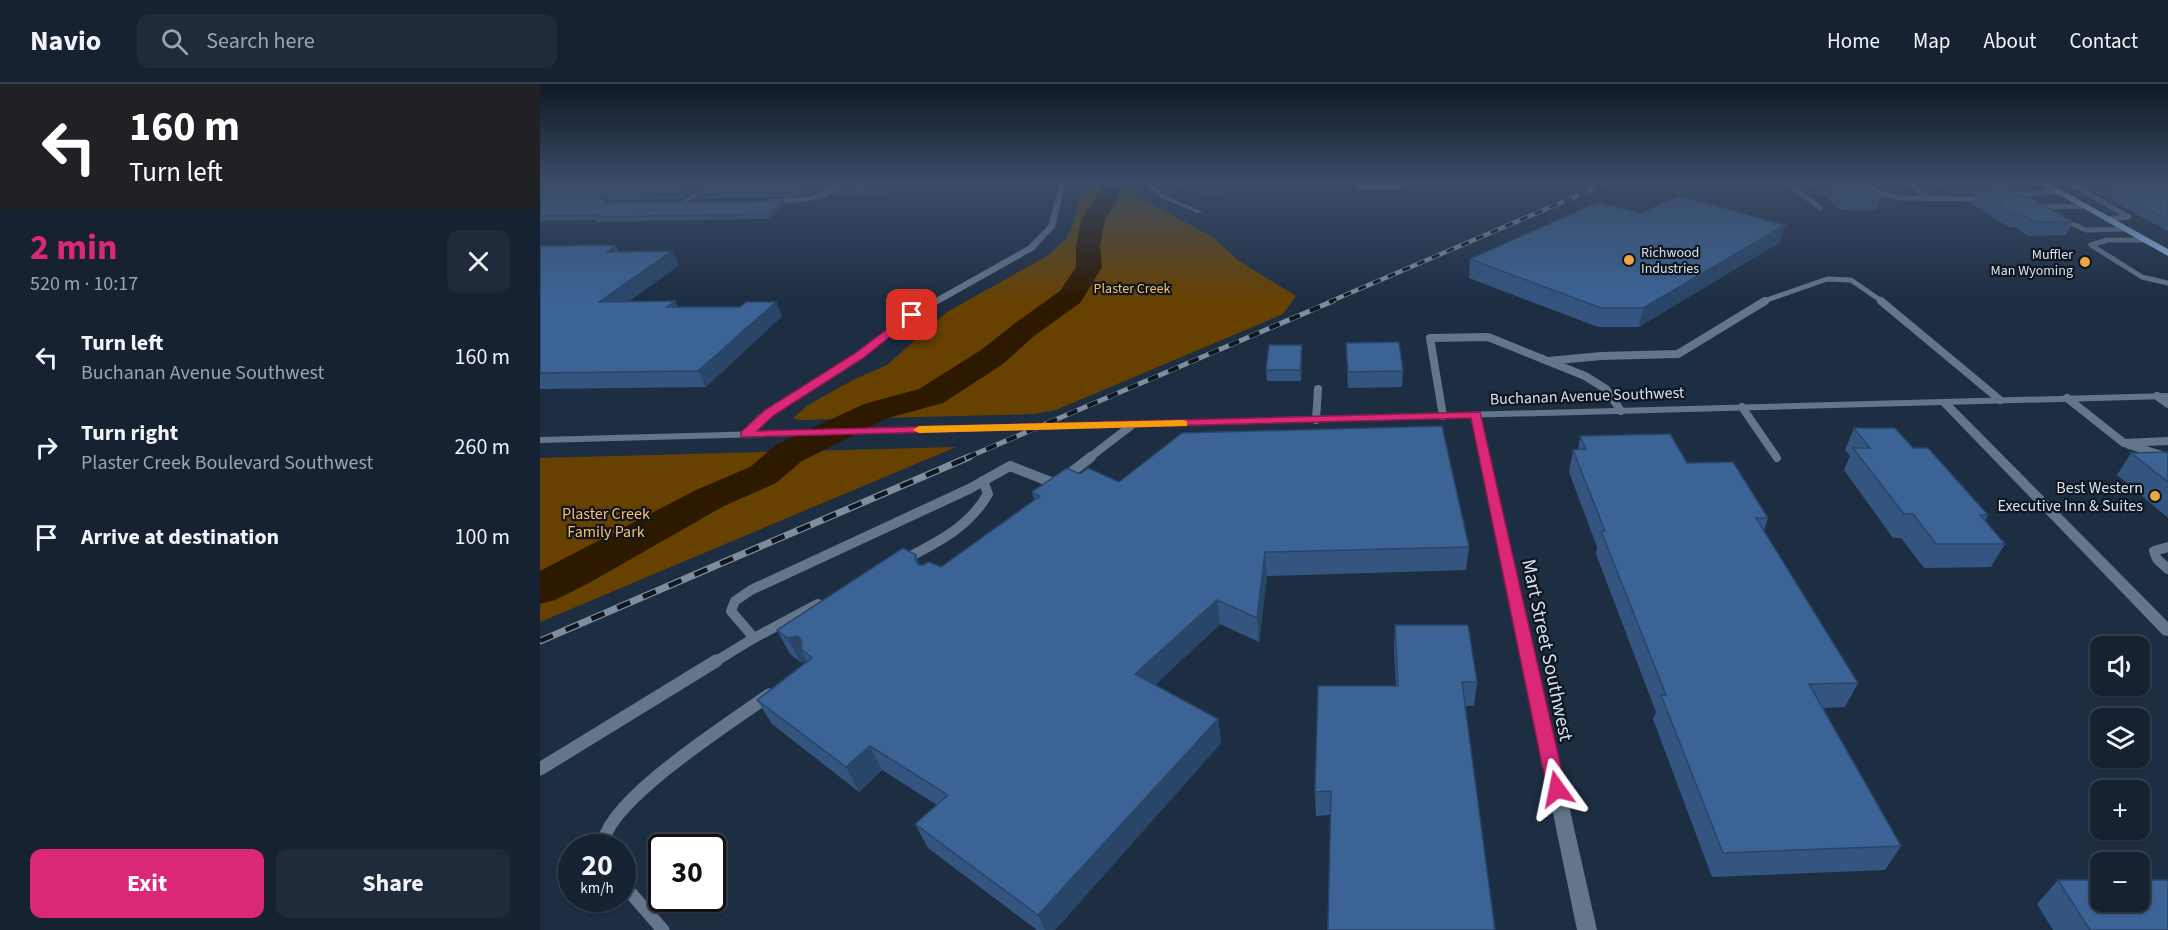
<!DOCTYPE html>
<html lang="en">
<head>
<meta charset="utf-8">
<style>
	:root { --surface:#162232; --page:#1f2a3a; --text:#f1f3f6; --muted:#9ea4ac; --line:#353f4d; --accent:#db2777 }
	body { margin:0; font-family:"Source Sans 3",sans-serif; background:var(--page); color:var(--text); height:100vh; display:flex; flex-direction:column; font-size:22px; white-space:nowrap }
	* { box-sizing:border-box; margin:0 }
	p { font-size:20px; color:var(--muted) }
	.icon { flex:none; width:33px; height:33px; fill:none; stroke:currentColor; stroke-width:2; stroke-linecap:round; stroke-linejoin:round }
	.map { position:relative; flex:1; overflow:hidden }
	.details { display:flex; flex-direction:column; background:var(--surface); width:540px }
	.details>* { flex:none }
	.banner { background:#202124; color:#fff; overflow:hidden }
	.tools { position:absolute; left:1550px; top:552px; display:grid; gap:12px }
	.tools a { display:grid; place-items:center; width:60px; height:60px; border-radius:12px; background:var(--surface); box-shadow:0 2px 4px #0004,0 0 0 2px var(--line); font-size:30px }
	.speed { position:absolute; left:18px; top:750px; display:flex; gap:12px; font-size:30px; font-weight:700; text-align:center }
	.speed>* { display:grid; place-content:center; width:78px; height:78px; border-radius:50%; background:var(--surface); box-shadow:0 2px 4px #0004,0 0 0 2px var(--line); line-height:1 }
	.speed small { font-size:15px; font-weight:400 }
	.speed .limit { border:3px solid #111; border-radius:9px; background:#fff; color:#111 }
	.pin { position:absolute; display:grid; place-items:center; width:51px; height:51px; color:#fff; margin:-26px; border-radius:12px; box-shadow:0 3px 9px #0006 }
	.me { position:absolute; width:66px; margin:-33px; rotate:348deg; stroke-linejoin:round; filter:drop-shadow(0 0 4px #0008) }
	.turn { display:flex; align-items:center; gap:21px; height:126px; padding:0 30px; font-size:27px }
	.turn .icon { width:78px; height:78px; stroke-width:2.5 }
	.turn b { display:block; font-size:42px; line-height:51px }
	.round { display:grid; place-items:center; flex:none; width:63px; height:63px; border-radius:12px; background:var(--page) }
	.overview { display:flex; align-items:center; justify-content:space-between; height:102px; padding:0 30px }
	h1 { font-size:36px; font-weight:700; line-height:45px; color:var(--accent) }
	.cta { display:flex; gap:12px; margin-top:auto; padding:12px 30px }
	.cta a { flex:1; height:69px; border-radius:12px; background:var(--accent); color:#fff; font-size:24px; font-weight:700; line-height:69px; text-align:center }
	.cta a+a { background:var(--page); color:var(--text) }
	ul { padding:0; list-style:none }
	li { display:flex; align-items:center; gap:18px; height:90px; padding:0 30px }
	li div { flex:1 }
	li b { display:block; font-size:22px }
	li em { font-style:normal }
	header { display:flex; align-items:center; gap:36px; box-sizing:border-box; height:84px; padding:0 30px; background:var(--surface); border-bottom:2px solid var(--line) }
	header strong { font-size:28px }
	nav { display:flex; gap:33px; margin-inline-start:auto; font-size:21px }
	.search { width:420px; height:54px; background:var(--page); display:flex; align-items:center; gap:15px; box-sizing:border-box; padding:0 21px; border-radius:12px; color:var(--muted); font-size:22px }
	main { display:flex; flex:1; min-height:0 }
	.map>svg:first-child { display:block }
	.green { fill:#674100 }
	.lines { fill:none; stroke-linecap:round; stroke-linejoin:round }
	.river { fill:#2d1800; fill-rule:evenodd }
	.service-far3 { stroke:#64768c; stroke-width:5 }
	.service-far2 { stroke:#64768c; stroke-width:8 }
	.service-far1 { stroke:#64768c; stroke-width:10 }
	.service { stroke:#64768c; stroke-width:13 }
	.minor { fill:#64768c; fill-rule:evenodd }
	.tertiary { fill:#64768c; fill-rule:evenodd }
	.primary { fill:#98beed; fill-rule:evenodd }
	.rail-far2-casing { stroke:#7f8d9e; stroke-width:4.5 }
	.rail-far1-casing { stroke:#7f8d9e; stroke-width:5 }
	.rail-casing { stroke:#7f8d9e; stroke-width:7 }
	.rail-far2 { stroke:#0f161f; stroke-width:3; stroke-dasharray:8; stroke-linecap:butt }
	.rail-far1 { stroke:#0f161f; stroke-width:4; stroke-dasharray:11; stroke-linecap:butt }
	.rail { stroke:#0f161f; stroke-width:4.5; stroke-dasharray:14; stroke-linecap:butt }
	.wall { fill:#335580 }
	.shaded-wall { fill:#294568 }
	.building { fill:#3b6395; stroke:#294568; stroke-width:1.5 }
	.route { fill:#db2777; stroke:#8e194d; stroke-width:1.5 }
	.slow { fill:#f59e0b }
	.poi-dot { fill:#f0a63e; stroke:#0f161f; stroke-width:2 }
	.labels { text-anchor:middle; stroke-width:4.5; stroke-linejoin:round; paint-order:stroke }
	.far-poi-label { font-size:14px; fill:#d5e0ed; stroke:#0f161f; text-anchor:start }
	.far-park-label { font-size:14px; fill:#fdbe6d; stroke:#0f161f }
	.street-label { font-size:16px; fill:#d5e0ed; stroke:#0f161f }
	.poi-label { font-size:16px; fill:#d5e0ed; stroke:#0f161f; text-anchor:end }
	.park-label { font-size:16px; fill:#fdbe6d; stroke:#0f161f }
	.near-street-label { font-size:20px; fill:#d5e0ed; stroke:#0f161f }
</style>
</head>
<body>
<header>
<strong>Navio</strong>
<div class="search"><svg class="icon" aria-label="search" viewBox="0 0 24 24"><circle cx="10" cy="10" r="6"/><path d="M15 15l6 6"/></svg>Search here</div>
<nav><a>Home</a><a>Map</a><a>About</a><a>Contact</a></nav>
</header>
<main>
<section class="details">
<div class="banner">
<div class="turn"><svg class="icon" aria-label="left" viewBox="0 0 24 24"><path d="M17 20v-9H6M10 6l-5 5 5 5"/></svg><div><b>160 m</b>Turn left</div></div>
</div>
<div class="overview"><div><h1>2 min</h1><p>520 m · 10:17</p></div><a class="round"><svg class="icon" aria-label="close" viewBox="0 0 24 24"><path d="M6 6l12 12M18 6L6 18"/></svg></a></div>
<ul>
<li><svg class="icon" aria-label="left" viewBox="0 0 24 24"><path d="M17 20v-9H6M10 6l-5 5 5 5"/></svg><div><b>Turn left</b><p>Buchanan Avenue Southwest</p></div><em>160 m</em></li>
<li><svg class="icon" aria-label="right" viewBox="0 0 24 24"><path d="M7 20v-9h11M14 6l5 5-5 5"/></svg><div><b>Turn right</b><p>Plaster Creek Boulevard Southwest</p></div><em>260 m</em></li>
<li><svg class="icon" aria-label="arrive" viewBox="0 0 24 24"><path d="M6 21V4h12l-3 4 3 4H6"/></svg><div><b>Arrive at destination</b></div><em>100 m</em></li>
</ul>
<div class="cta"><a>Exit</a><a>Share</a></div>
</section>
<div class="map">
<svg width="1628" height="846" viewBox="0 0 1628 846">
	<rect width="100%" height="100%" fill="#1d2e43"/>
	<!-- green -->
	<g class="green">
		<path d="M543,98h48l5,13 78,43 25,23 57,35 -13,18 -227,96 -22,4 -233,6 -8,-2 15,-13 45,-25 34,-15 60,-53 100,-56 19,-17 7,-15z"/>
		<path d="M416,363l-416,175v-164z"/>
	</g>
	<g class="lines">
		<!-- river -->
		<path class="river" d="M562,98h22l-7,19 -12,18 -5,27 2,21 -18,30 -4,6 -46,33 -31,28 -60,39 -55,15 -86,43 -26,22 -52,23 -135,77 -34,17 -15,4v-33l156,-81 54,-23 26,-22 88,-41 55,-15 62,-39 33,-26 46,-33 16,-24v-21l5,-27 14,-19z"/>
		<!-- service-far3 -->
		<g class="service-far3">
			<path d="M816,98l2,5h37l15,-5"/>
			<path d="M1246,98l34,26"/>
			<path d="M1324,98l15,11 20,5 86,1"/>
			<path d="M1366,98l24,17"/>
			<path d="M1453,98l18,11"/>
			<path d="M1528,98l61,35 -23,2"/>
			<path d="M1465,111l54,-3"/>
			<path d="M1510,128l-8,-5 42,-1"/>
			<path d="M1522,135l24,11 40,-1"/>
			<path d="M1604,156h-37l-16,5 51,32 26,6"/>
			<path d="M1221,218l66,-23 24,1 32,22"/>
		</g>
		<!-- service-far2 -->
		<g class="service-far2">
			<path d="M1341,217l119,99"/>
			<path d="M1008,277l53,-5 77,-2 87,-53"/>
			<path d="M1617,312l11,8"/>
			<path d="M1527,314l57,45 44,-2"/>
			<path d="M1202,323l35,51"/>
			<path d="M903,332l-13,-78 58,-1 97,39 21,13 15,22"/>
			<path d="M776,336l2,-31"/>
			<path d="M1589,361l39,12"/>
			<path d="M549,374l43,-33"/>
		</g>
		<!-- service-far1 -->
		<g class="service-far1">
			<path d="M525,393l26,-20"/>
			<path d="M1628,463l-14,4 3,8 11,10"/>
			<path d="M365,475c33,-17 64,-32 83,-65l-5,-13"/>
			<path d="M278,520l-64,34 -23,-27 4,-10 16,-11 218,-101 41,-23 46,18"/>
			<path d="M173,579l41,-25"/>
		</g>
		<!-- service -->
		<g class="service">
			<path d="M0,685l176,-108"/>
			<path d="M64,764c-8,-41 132,-129 165,-153"/>
			<path d="M82,799l41,47"/>
		</g>
		<!-- minor -->
		<g class="minor">
			<path d="M171,98h8l-35,22 -5,-1z"/>
			<path d="M301,98h8c-23,21 -51,21 -81,21l-3,-2 3,-2c28,0 50,-1 73,-17z"/>
			<path d="M520,98h6l-11,45 -21,23 -119,67 -54,42 -95,60 -16,18h-8l-1,-2 1,-2 16,-18 97,-60 54,-42 119,-67 20,-20z"/>
			<path d="M602,98h7l15,13 39,17 -6,1 -37,-16z"/>
			<path d="M1404,315l4,1 220,222v14l-5,-1 -223,-231v-4z"/>
			<path d="M936,328l5,3 116,515h-20l-106,-515z"/>
		</g>
		<!-- tertiary -->
		<path class="tertiary" d="M1628,309v6l-1628,44v-6z"/>
		<!-- primary -->
		<path class="primary" d="M1497,98h10l121,67v7z"/>
		<!-- rail-far2 casing -->
		<g class="rail-far2-casing">
			<path id="rail-far2" d="M789,218l280,-120"/>
		</g>
		<!-- rail-far1 casing -->
		<g class="rail-far1-casing">
			<path id="rail-far1" d="M426,374l367,-157"/>
		</g>
		<!-- rail casing -->
		<g class="rail-casing">
			<path id="rail" d="M0,557l429,-184"/>
		</g>
		<!-- rail-far2 -->
		<use href="#rail-far2" class="rail-far2"/>
		<!-- rail-far1 -->
		<use href="#rail-far1" class="rail-far1"/>
		<!-- rail -->
		<use href="#rail" class="rail"/>
	</g>
	<!-- wall -->
	<g class="wall">
		<path d="M167,98l-27,17 -72,1 -4,2 2,1 180,2 -17,14 -172,3 -1,-2 -56,1v-33z"/>
		<path d="M385,98l-10,9 -78,3 -2,-5z"/>
		<path d="M632,98h42l6,6 1,8 -41,-7z"/>
		<path d="M1266,98h53l22,15 -4,13h-35z"/>
		<path d="M1393,98h60l-3,8 32,7 51,25 -7,13 -38,1 -13,-9h-7l-36,-23 4,-11h-26z"/>
		<path d="M1536,98h92v49z"/>
		<path d="M285,107l-23,3 -4,3 -99,2 -3,-5z"/>
		<path d="M1245,141l-5,17 -141,85h-41l-129,-49 1,-19z"/>
		<path d="M0,162l79,6 60,13 -51,37 47,-1 3,6h62l36,-5 6,14 -76,71 -166,2z"/>
		<path d="M806,259l57,28 -1,16 -54,1z"/>
		<path d="M762,261l-1,36h-34l-1,-11z"/>
		<path d="M1314,344l59,20 75,67 -3,6 20,23 -14,23 -67,1 -23,-30h-8l-49,-68 6,-14 -5,-6z"/>
		<path d="M1040,352l107,27 81,55 -4,13 94,152 -13,24 -22,1 78,138 -16,24 -173,7 -59,-158 3,-7 -60,-158 1,-7 -28,-75 4,-22h5z"/>
		<path d="M1628,368v65h-1l-50,-42 14,-22z"/>
		<path d="M540,390l389,73 -3,23 -199,6 -8,66 -39,-18 -65,61 63,34 3,24 -166,187h-18l-109,-82 -13,-24 22,-19 -55,-35 -23,22 -87,-68 -15,-24 50,-39 -7,1 -10,-8 -13,-24 139,-75 4,10 21,2 93,-67 -2,-8z"/>
		<path d="M855,541l82,57 -3,24h-9l-135,109 -14,1 -1,-24 81,-106 -2,-37z"/>
		<path d="M1518,796l110,50h-115l-16,-26z"/>
	</g>
	<!-- shaded-wall -->
	<g class="shaded-wall">
		<path d="M158,98h9l-27,17 -2,-5z"/>
		<path d="M290,98h8l-13,9 -23,3 -4,3 -2,-5 4,-3z"/>
		<path d="M378,98h7l-10,9 -2,-4z"/>
		<path d="M66,111l2,5 -5,3 -3,-5z"/>
		<path d="M244,117l2,4 -17,14 -2,-5z"/>
		<path d="M1245,141l-5,17 -141,85 4,-19z"/>
		<path d="M76,162l7,14 -16,-8z"/>
		<path d="M132,167l7,14 -72,52 -8,-15z"/>
		<path d="M135,217l7,15 -15,-9z"/>
		<path d="M236,218l6,14 -76,71 -8,-16z"/>
		<path d="M762,261v11l-1,25 -1,-11z"/>
		<path d="M725,468l2,24 -8,66 -2,-24z"/>
		<path d="M376,471l9,23 -10,-18z"/>
		<path d="M677,516l3,24 -79,74 -6,-24z"/>
		<path d="M258,552l10,18 -7,-5 6,12 -7,1 -13,-24z"/>
		<path d="M678,635l3,24 -166,187h-10l-7,-15z"/>
		<path d="M330,662l12,24 -23,22 -13,-25z"/>
	</g>
	<!-- building -->
	<g class="building">
		<path d="M13,98h145l-20,12 -72,1 -6,3 6,5 178,-2 -17,13 -173,3 4,-2 -58,1v-28z"/>
		<path d="M173,98h117l-7,4 -23,3 -4,3 -100,2z"/>
		<path d="M304,98h74l-5,5 -78,2z"/>
		<path d="M639,98h35l6,6z"/>
		<path d="M1285,98h34l22,15 -35,1z"/>
		<path d="M1558,98h70v37z"/>
		<path d="M1466,104l16,9h7l44,25h-39l-13,-8h-7l-37,-23z"/>
		<path d="M1140,112l105,29 -142,83h-42l-131,-49 128,-57 42,11z"/>
		<path d="M67,161l9,1 -9,6 65,-1 -73,51 76,-1 -8,6h73l6,-5h30l-78,69 -158,2v-127z"/>
		<path d="M859,258l4,29 -55,1 -2,-29z"/>
		<path d="M729,261h33l-2,25h-34z"/>
		<path d="M902,342l27,121 -204,5 -8,66 -40,-18 -82,74 83,45 -180,196 -123,-91 33,-29 -78,-49 -24,21 -89,-67 55,-42 -11,-9 1,-7 -4,-6 -11,2 -10,-8 126,-82 13,7 -1,5 4,5h4l6,-3 12,5 99,-71 -8,-4 35,-24 13,6 8,-6 31,14 63,-49z"/>
		<path d="M1314,344h41l18,20h15l60,67h-8l25,29h-69l-23,-30h-9l-51,-66h17z"/>
		<path d="M1130,350l17,29 46,-1 35,56h-12l102,165 -49,1 92,162 -178,7 -62,-158h5l-65,-164h4l-32,-81 13,-1 -6,-13z"/>
		<path d="M1628,368v30l-37,-29z"/>
		<path d="M855,541h73l9,57h-15l33,248h-167l3,-139 -16,1 3,-106h80z"/>
		<path d="M1518,796h42v22h39v-22h29v50h-78z"/>
	</g>
	<!-- sky -->
	<linearGradient id="sky" x2="0" y2="1"><stop stop-color="#101925"/><stop offset="0.45" stop-color="#3a4c66"/><stop offset="1" stop-color="#3a4c66" stop-opacity="0"/></linearGradient>
	<rect width="1628" height="217" fill="url(#sky)"/>
	<!-- route -->
	<path class="route" d="M369,229l8,2 -55,44 -88,56 -17,16 723,-19 86,377 -3,6 -6,3 -7,-3 -3,-6 -76,-371 -730,19v-5l24,-22 89,-56z"/>
	<!-- slow -->
	<path class="slow" d="M643,336l4,1v5l-268,7 -6,-3 6,-4z"/>
	<!-- markers -->
	<g class="poi-dot">
		<circle cx="1089" cy="176" r="6"/>
		<circle cx="1545" cy="178" r="6"/>
		<circle cx="1615" cy="412" r="6"/>
	</g>
	<g class="labels">
		<!-- far-poi labels -->
		<g class="far-poi-label">
			<text x="1101" y="173">Richwood<tspan x="1101" dy="16">Industries</tspan></text>
			<text x="1533" y="175" text-anchor="end">Muffler<tspan x="1533" dy="16">Man Wyoming</tspan></text>
		</g>
		<!-- far-park labels -->
		<g class="far-park-label">
			<text x="592" y="209">Plaster Creek</text>
		</g>
		<!-- street labels -->
		<g class="street-label">
			<text transform="translate(1047 311) rotate(-2)" y="6">Buchanan Avenue Southwest</text>
		</g>
		<!-- poi labels -->
		<g class="poi-label">
			<text x="1603" y="409">Best Western<tspan x="1603" dy="18">Executive Inn &amp; Suites</tspan></text>
		</g>
		<!-- park labels -->
		<g class="park-label">
			<text x="66" y="435">Plaster Creek<tspan x="66" dy="18">Family Park</tspan></text>
		</g>
		<!-- near-street labels -->
		<g class="near-street-label">
			<text transform="translate(1008 566) rotate(78)" y="7">Mart Street Southwest</text>
		</g>
	</g>
</svg>
<div class="tools">
<a><svg class="icon" aria-label="sound" viewBox="0 0 24 24"><path d="M4 9h4l5-4v14l-5-4H4zM17 9q2 3 0 6"/></svg></a>
<a><svg class="icon" aria-label="layers" viewBox="0 0 24 24"><path d="M12 4l9 5-9 5-9-5zM3 14l9 5 9-5"/></svg></a>
<a>+</a>
<a>−</a>
</div>
<div class="speed"><div>20<small>km/h</small></div><div class="limit">30</div></div>
<div class="pin" style="left:372px;top:231px;background:#d93025"><svg class="icon" aria-label="arrive" viewBox="0 0 24 24"><path d="M6 21V4h12l-3 4 3 4H6"/></svg></div>
<svg class="me" style="left:1017px;top:705px" viewBox="-20 -20 40 40"><path d="M0-17L14 15 0 8-14 15z" fill="#db2777" stroke="#fff" stroke-width="4"/></svg>
</div>
</main>
</body>
</html>
